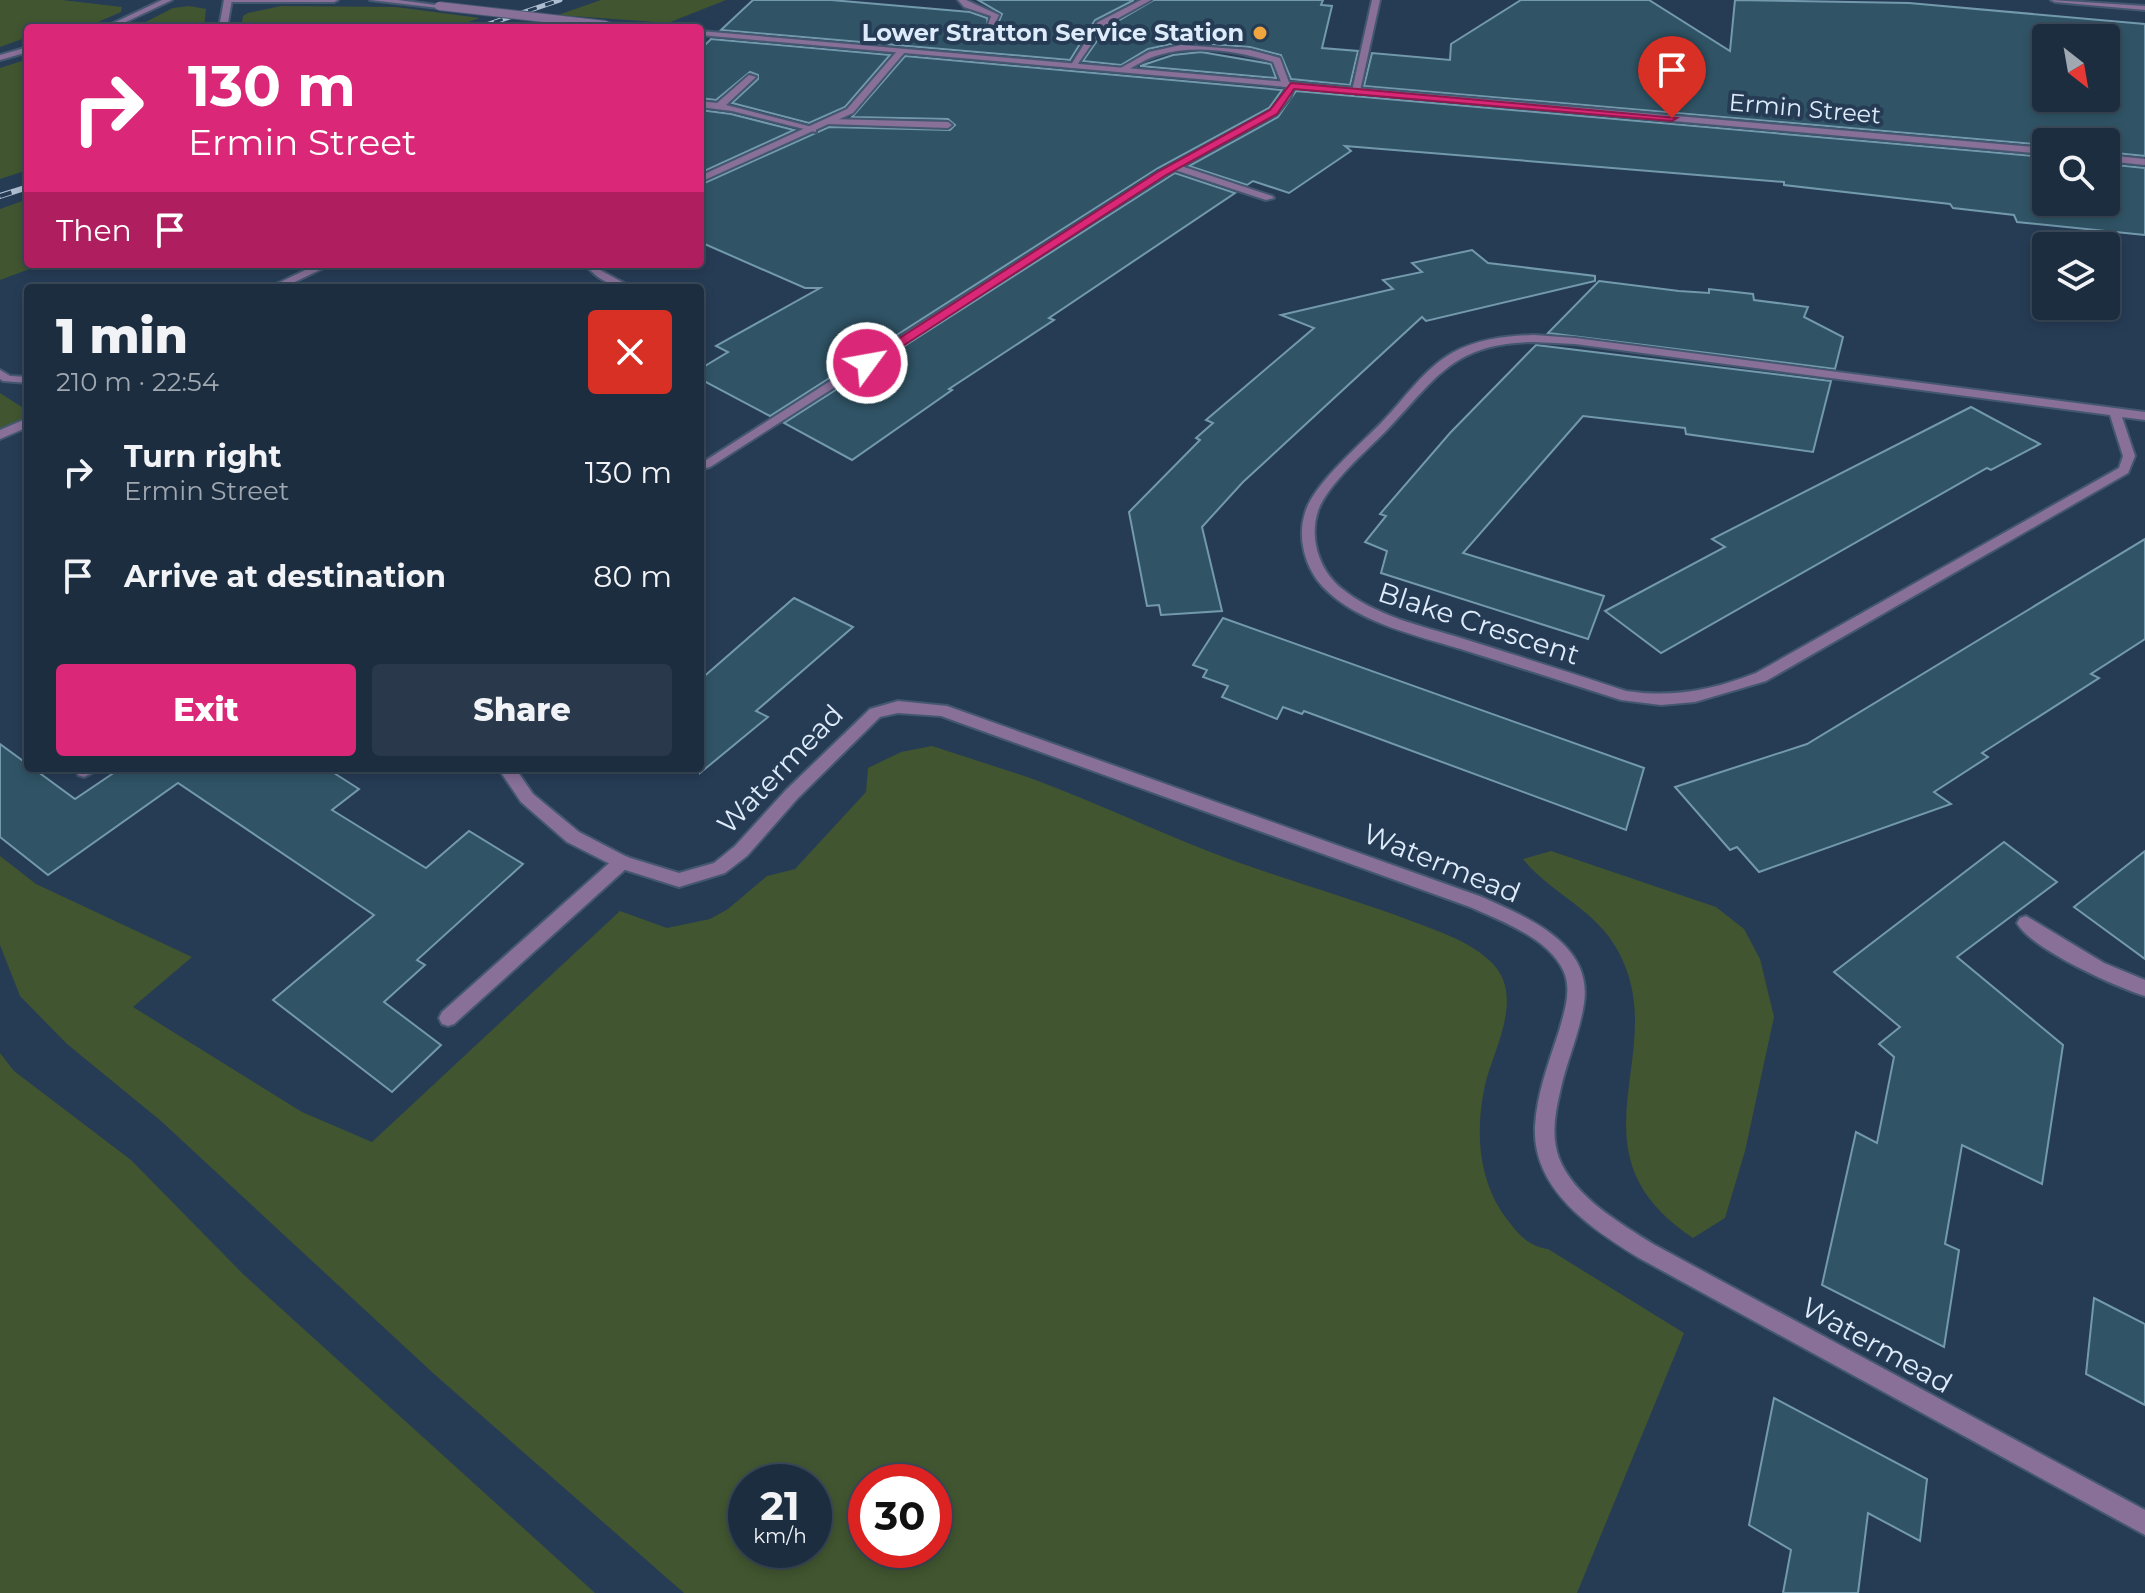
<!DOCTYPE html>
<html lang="en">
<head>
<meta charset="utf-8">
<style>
	:root { --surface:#1c2d40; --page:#29394b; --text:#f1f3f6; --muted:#a0a8b1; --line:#3a4959; --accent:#db2777 }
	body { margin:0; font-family:Montserrat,sans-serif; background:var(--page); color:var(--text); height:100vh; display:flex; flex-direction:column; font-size:30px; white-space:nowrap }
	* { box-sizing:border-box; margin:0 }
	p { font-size:26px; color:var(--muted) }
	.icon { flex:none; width:44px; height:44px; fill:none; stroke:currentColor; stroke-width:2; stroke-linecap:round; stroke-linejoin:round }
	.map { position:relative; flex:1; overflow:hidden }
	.details { position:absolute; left:24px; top:284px; width:680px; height:488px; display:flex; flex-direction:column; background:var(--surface); border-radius:8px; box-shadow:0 4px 12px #0003,0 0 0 2px var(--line) }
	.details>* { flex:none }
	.guide { position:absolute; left:24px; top:24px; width:680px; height:244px; border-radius:8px; box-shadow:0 4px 12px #0003,0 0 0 2px var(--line); background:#db2777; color:#fff; overflow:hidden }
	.needle { width:52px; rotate:149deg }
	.buttons { position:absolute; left:2032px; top:24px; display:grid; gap:16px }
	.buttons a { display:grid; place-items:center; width:88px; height:88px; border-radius:8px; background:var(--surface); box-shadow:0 4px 12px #0003,0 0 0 2px var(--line); font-size:40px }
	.speed { position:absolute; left:728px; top:1464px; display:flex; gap:16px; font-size:40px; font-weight:700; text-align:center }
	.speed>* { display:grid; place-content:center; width:104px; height:104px; border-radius:50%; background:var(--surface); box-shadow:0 4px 12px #0003,0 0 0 2px var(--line); line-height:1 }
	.speed small { font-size:20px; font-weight:400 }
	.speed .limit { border:12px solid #d22; background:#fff; color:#111 }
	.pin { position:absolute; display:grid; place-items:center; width:68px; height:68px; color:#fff; margin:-82px -34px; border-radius:50% 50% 50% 0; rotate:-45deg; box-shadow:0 0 8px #0007 }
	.pin .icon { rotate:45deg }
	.me { position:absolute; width:88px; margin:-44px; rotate:58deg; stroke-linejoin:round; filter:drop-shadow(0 0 6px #0008) }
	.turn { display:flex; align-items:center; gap:28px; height:168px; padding:0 32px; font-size:36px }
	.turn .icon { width:104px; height:104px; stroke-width:2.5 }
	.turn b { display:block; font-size:56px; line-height:68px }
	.then { display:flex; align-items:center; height:76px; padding:0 32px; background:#0003; gap:16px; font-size:30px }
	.round { display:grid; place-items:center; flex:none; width:84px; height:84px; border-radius:8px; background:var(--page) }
	.head { display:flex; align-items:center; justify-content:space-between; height:136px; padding:0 32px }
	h1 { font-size:48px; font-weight:800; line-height:60px }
	.action { display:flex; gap:16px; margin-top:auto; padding:16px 32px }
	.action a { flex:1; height:92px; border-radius:8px; background:var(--accent); color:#fff; font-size:32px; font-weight:800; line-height:92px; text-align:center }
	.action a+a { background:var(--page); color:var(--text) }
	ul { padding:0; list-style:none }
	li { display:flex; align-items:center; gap:24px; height:104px; padding:0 32px }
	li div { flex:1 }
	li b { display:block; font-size:30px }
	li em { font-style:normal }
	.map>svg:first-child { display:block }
	.green { fill:#415530; fill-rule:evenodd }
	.building { fill:#305466; stroke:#7399ad; stroke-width:2; fill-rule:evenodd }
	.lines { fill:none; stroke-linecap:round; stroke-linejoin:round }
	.service-casing { stroke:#43586f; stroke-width:4 }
	.minor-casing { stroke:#43586f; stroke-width:4 }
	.tertiary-casing { stroke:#43586f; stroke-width:4 }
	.service { fill:#887099; fill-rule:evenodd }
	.minor { fill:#887099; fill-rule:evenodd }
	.tertiary { fill:#887099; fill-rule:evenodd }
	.rail-far1-casing { stroke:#aebed0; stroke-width:5 }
	.rail-casing { stroke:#aebed0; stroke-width:6 }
	.rail-far1 { stroke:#263c55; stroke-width:3; stroke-dasharray:9; stroke-linecap:butt }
	.rail { stroke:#263c55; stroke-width:4; stroke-dasharray:12; stroke-linecap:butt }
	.tertiary-bridge-casing { stroke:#43586f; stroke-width:10; stroke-linecap:butt }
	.tertiary-bridge { stroke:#887099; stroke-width:8 }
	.route { fill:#db2777; stroke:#8e194d; stroke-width:2 }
	.poi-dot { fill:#f0a63f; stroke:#263c55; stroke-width:3 }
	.labels { text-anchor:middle; stroke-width:8; stroke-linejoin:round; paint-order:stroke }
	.far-poi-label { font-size:24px; font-weight:bold; fill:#ddebfa; stroke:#263c55; text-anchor:end }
	.far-street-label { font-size:24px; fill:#ddebfa; stroke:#263c55 }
	.street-label { font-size:28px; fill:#ddebfa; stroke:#263c55 }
</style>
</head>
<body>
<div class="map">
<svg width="2145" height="1593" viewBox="0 0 2145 1593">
	<rect width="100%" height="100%" fill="#263c55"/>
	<!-- green -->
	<g class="green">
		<path d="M0,0h62l60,7 -1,5 -23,10 -70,6v9l-28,10z"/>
		<path d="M601,0h125l-58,23 -110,-8z"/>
		<path d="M189,6l17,3 -2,19h-70l39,-20z"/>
		<path d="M281,6l115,1 84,11 -29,10h-210l2,-12 5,-3z"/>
		<path d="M28,59v111l-28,9v-111z"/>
		<path d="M28,199v65h15l-43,16v-71z"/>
		<path d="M0,393l28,18v6l-28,13z"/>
		<path d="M932,746c36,12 73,23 109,36 66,25 130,56 196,80 59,21 119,38 177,60 27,10 54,19 75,38 38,34 5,87 -4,125 -10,46 -7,95 21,133 12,16 22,28 42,31l136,84 -107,260h-893l-251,-220 -272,-252 -94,-77 -47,-48 -20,-51v-89l36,28 156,73 -59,50 169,105 70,30 248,-231 47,17 43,-9 18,-10 39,-33 28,-7 71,-77 2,-24 33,-16zM746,1482h68v68h-68zM866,1482h68v68h-68z"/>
		<path d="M1551,851l165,56 28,22 16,30 14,58 -29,134 -20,67 -32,20c-131,-87 -19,-185 -75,-287 -22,-42 -67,-57 -95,-92z"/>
		<path d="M0,1053l14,18 117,89 111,113 353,320h-595z"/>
	</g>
	<!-- building -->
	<g class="building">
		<path d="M753,0h78l139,12 17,6 1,10 9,-2 5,-12 -24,-14h156l-39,20 -25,40 -349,-30z"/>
		<path d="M1154,0h169l-2,5 11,1 -10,42 36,3 -8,34 -59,-6 -10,-24 -31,-8 -70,-5 -32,7 -27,16 -38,-4 23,-33z"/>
		<path d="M1521,0h128l81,51 5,-51 174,3 236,21v132l-39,-4v-10h-60v3l-682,-59 8,-33 78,7 1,-16zM2046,38h60v60h-60z"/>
		<path d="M711,39l179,16 -45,52 -36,16 -77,-20 26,-24v-4l-8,-3 -34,28 -16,-2v-48z"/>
		<path d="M1201,52l70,12 5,14 -136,-12 33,-11z"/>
		<path d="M905,56l377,34 -13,18 -111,60 -388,248 -70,-37v-10l28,-17 -12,-6 104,-58h-15l-105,-46v-57l129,-58 121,3 5,-5 -7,-6 -96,-2z"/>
		<path d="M1296,91l750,66v45h60v-38l39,4v67l-128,-13 -3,-7 -61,-7 -3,-4 -166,-19v-3l-439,-36 6,5 -62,42 -36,-12 -6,4 -58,-19 89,-49z"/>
		<path d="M700,110l31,4 63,16 -94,43z"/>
		<path d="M1175,173l60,20 -186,125 5,2 -105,69 3,1 -100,70 -68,-37z"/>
		<path d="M1472,250l16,13 107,13v5l-169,40 -4,-4 -179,165 -41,45 20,84 -61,4 -2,-10 -12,1 -18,-94 71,-72 -4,-2 17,-15 -7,-3 108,-92 -33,-13 112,-26 -10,-9 39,-8 -10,-9z"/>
		<path d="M1599,281l80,10 30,2v-4l44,5 1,6 54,7 -4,10 39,20 -8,32 -287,-36z"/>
		<path d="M1536,345l295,36 -18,71 -127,-18 -1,-6 -102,-12 -120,137 141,43 -16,43 -207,-66 6,-22 -22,-9 21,-26 -6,-2 70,-81z"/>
		<path d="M1971,407l69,37 -49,26 -4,-2 -326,185 -56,-42 120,-64 -13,-8z"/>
		<path d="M2145,539v100l-54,35 8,4 -117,75 6,4 -54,35 17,12 -192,68 -22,-25 -7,3 -55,-63 132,-43z"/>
		<path d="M794,598l59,29 -97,84 12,6 -68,56v-93z"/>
		<path d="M1223,618l421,150 -18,62 -322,-119 -2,3 -19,-7 -6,12 -55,-22 6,-11 -25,-9 4,-7 -14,-5z"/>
		<path d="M0,744l75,55 46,-31h205l33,21 -27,21 94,58 43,-37 54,33 -106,96 8,5 -41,37 57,43 -49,47 -119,-92 101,-85 -196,-132 -130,92 -48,-38z"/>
		<path d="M2004,842l53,40 -100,75 106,88 -21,139 -80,-39 -17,99 14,6 -15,97 -122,-62 34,-153 21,11 17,-86 -15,-13 21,-17 -66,-55z"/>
		<path d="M2145,851v108l-71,-52z"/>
		<path d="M2094,1298l51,26v81l-59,-31z"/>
		<path d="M1774,1398l153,81 -7,62 -52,-28 -10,80h-75l8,-43 -42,-25z"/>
	</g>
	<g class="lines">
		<!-- service casing -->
		<g class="service-casing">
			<g id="service">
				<path d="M162,0h10l-59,28h-10z"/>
				<path d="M224,0h8l-5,28h-8z"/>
				<path d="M958,0h8l33,15 -5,10h-6l3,-9 -27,-9z"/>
				<path d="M1181,45l69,5 30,8 10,27 -7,2 -10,-25c-35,-11 -79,-18 -114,-7 -12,3 -24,11 -35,17l-7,-2 32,-18z"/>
				<path d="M28,47v5l-28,8v-5z"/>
				<path d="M749,75l7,2 -30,28 90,23v4l-84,-21 -32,-4v-6l17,2z"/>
				<path d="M830,119l118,3 4,3 -4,3 -121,-4v-4z"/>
				<path d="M1175,164l97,32 2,2 -8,2 -94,-31v-4z"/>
				<path d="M585,264h10l5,6 33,18c-19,0 -37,-9 -48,-24z"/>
				<path d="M0,370l10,6 18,1v6l-25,-2 -3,-2z"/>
				<path d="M28,418v9l-28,12v-9z"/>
				<path d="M78,768h18l-2,4 -10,5 -6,-2z"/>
				<path d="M622,855l6,2 2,5 -2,5 -174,157 -6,2 -6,-2 -3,-6 3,-6 174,-155z"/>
				<path d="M2026,916l78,47 41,17v16c-29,-9 -114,-47 -128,-73l3,-5z"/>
			</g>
		</g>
		<!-- minor casing -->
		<g class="minor-casing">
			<g id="minor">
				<path d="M1141,0h10l-47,26 -29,42h-6l29,-46z"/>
				<path d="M1372,0h8l-20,91 -4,3 -4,-3z"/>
				<path d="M2051,0l94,6v4l-90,-8z"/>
				<path d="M898,50l7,2 -52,61 -153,69v-6l147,-67z"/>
				<path d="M1288,83l7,2 -5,13 -13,16 -111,61 -456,292 -4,1 -6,-4 460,-293 111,-61 11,-13z"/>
				<path d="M318,264h14l-50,24h-14z"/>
				<path d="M1534,335l41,3 570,74v8l-23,-3 13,39 -7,17 -362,208 -71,21 -34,3 -40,-5c-50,-16 -100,-32 -151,-48 -49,-16 -111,-27 -148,-66 -17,-19 -25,-48 -17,-73 8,-29 57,-70 78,-92 22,-23 41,-52 69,-68 25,-14 54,-17 82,-18zM1534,342l41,2 535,71 13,41 -4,12 -363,205c-43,17 -84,25 -130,18 -54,-18 -108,-35 -162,-52 -42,-13 -89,-23 -123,-51 -22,-18 -32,-50 -23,-77 9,-26 47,-59 67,-79 51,-53 67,-89 149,-90z"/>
				<path d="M898,701l49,5 535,191c44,20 111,46 102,106 -4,30 -18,59 -24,89 -5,21 -9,45 -1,66 15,39 61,65 94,86l492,266v25l-506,-277c-48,-30 -107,-68 -104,-132 2,-33 14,-64 24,-95 5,-18 13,-40 5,-59 -15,-34 -63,-51 -94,-65l-529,-191 -43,-3 -18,4 -82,81 -51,58 -22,17 -46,14 -63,-20 -49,-25 -46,-40 -23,-34h17l18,26 46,38 48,25 52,16 35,-10 21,-17 51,-56 84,-81z"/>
			</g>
		</g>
		<!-- tertiary casing -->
		<g class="tertiary-casing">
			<g id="tertiary">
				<path d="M228,0h110l-4,2h-102z"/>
				<path d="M370,0h28l45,6 -4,2z"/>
				<path d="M603,23l36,3 4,2 -37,-1z"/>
				<path d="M700,31l1346,117v6l-1346,-119z"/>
				<path d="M2106,155l39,4v6l-39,-4z"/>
			</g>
		</g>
		<!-- service -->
		<use href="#service" class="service"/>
		<!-- minor -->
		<use href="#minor" class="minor"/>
		<!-- tertiary -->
		<use href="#tertiary" class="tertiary"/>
		<!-- rail-far1 casing -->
		<g class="rail-far1-casing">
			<path id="rail-far1" d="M477,28l83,-28"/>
		</g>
		<!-- rail casing -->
		<g class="rail-casing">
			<path id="rail" d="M0,196l28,-9"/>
		</g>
		<!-- rail-far1 -->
		<use href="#rail-far1" class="rail-far1"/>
		<!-- rail -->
		<use href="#rail" class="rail"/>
		<!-- tertiary-bridge casing -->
		<g class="tertiary-bridge-casing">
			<path id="tertiary-bridge" d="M439,6l167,19"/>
		</g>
		<!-- tertiary-bridge -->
		<use href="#tertiary-bridge" class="tertiary-bridge"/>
	</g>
	<!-- route -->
	<path class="route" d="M1291,83l386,35 -5,3 -378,-32 -17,25 -111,61 -294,191 -11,-3 298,-192 111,-61z"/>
	<!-- markers -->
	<circle class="poi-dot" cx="1260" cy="33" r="8"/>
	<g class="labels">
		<!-- far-poi labels -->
		<g class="far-poi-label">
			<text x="1244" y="41">Lower Stratton Service Station</text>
		</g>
		<!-- far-street labels -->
		<g class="far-street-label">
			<text transform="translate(1805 109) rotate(5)" y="8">Ermin Street</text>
		</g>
		<!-- street labels -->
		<g class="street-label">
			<text transform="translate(1479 623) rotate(18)" y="10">Blake Crescent</text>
			<text transform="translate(780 769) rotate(-46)" y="10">Watermead</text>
			<text transform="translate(1442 863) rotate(22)" y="10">Watermead</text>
			<text transform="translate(1877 1345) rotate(29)" y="10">Watermead</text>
		</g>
	</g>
</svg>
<div class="buttons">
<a><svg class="needle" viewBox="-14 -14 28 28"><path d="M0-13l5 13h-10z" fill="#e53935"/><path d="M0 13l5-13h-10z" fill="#a0a8b1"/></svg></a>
<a><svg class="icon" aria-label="search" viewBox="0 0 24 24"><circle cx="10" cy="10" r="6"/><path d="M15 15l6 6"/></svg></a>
<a><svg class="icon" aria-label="layers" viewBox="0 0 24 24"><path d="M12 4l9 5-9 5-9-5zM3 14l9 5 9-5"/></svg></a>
</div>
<div class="speed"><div>21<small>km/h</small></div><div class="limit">30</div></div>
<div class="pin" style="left:1672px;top:118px;background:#d93025"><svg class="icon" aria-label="arrive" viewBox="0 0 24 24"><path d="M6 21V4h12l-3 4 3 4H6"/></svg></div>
<svg class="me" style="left:867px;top:363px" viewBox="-20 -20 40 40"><circle r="17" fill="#db2777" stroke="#fff" stroke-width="3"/><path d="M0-11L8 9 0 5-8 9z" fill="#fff"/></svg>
<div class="guide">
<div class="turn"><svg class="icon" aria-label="right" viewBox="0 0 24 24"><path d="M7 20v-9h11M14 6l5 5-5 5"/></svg><div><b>130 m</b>Ermin Street</div></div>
<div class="then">Then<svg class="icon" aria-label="arrive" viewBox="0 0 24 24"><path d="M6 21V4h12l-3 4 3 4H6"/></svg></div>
</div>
<section class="details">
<div class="head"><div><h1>1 min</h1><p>210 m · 22:54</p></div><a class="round" style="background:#d93025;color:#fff"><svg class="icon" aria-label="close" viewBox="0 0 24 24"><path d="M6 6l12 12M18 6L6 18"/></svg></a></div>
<ul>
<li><svg class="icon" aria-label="right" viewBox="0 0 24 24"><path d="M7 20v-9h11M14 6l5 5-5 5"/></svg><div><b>Turn right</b><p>Ermin Street</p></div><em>130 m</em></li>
<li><svg class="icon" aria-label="arrive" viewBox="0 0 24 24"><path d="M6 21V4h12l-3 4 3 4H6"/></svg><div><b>Arrive at destination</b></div><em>80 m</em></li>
</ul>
<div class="action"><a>Exit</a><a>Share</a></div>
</section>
</div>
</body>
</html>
